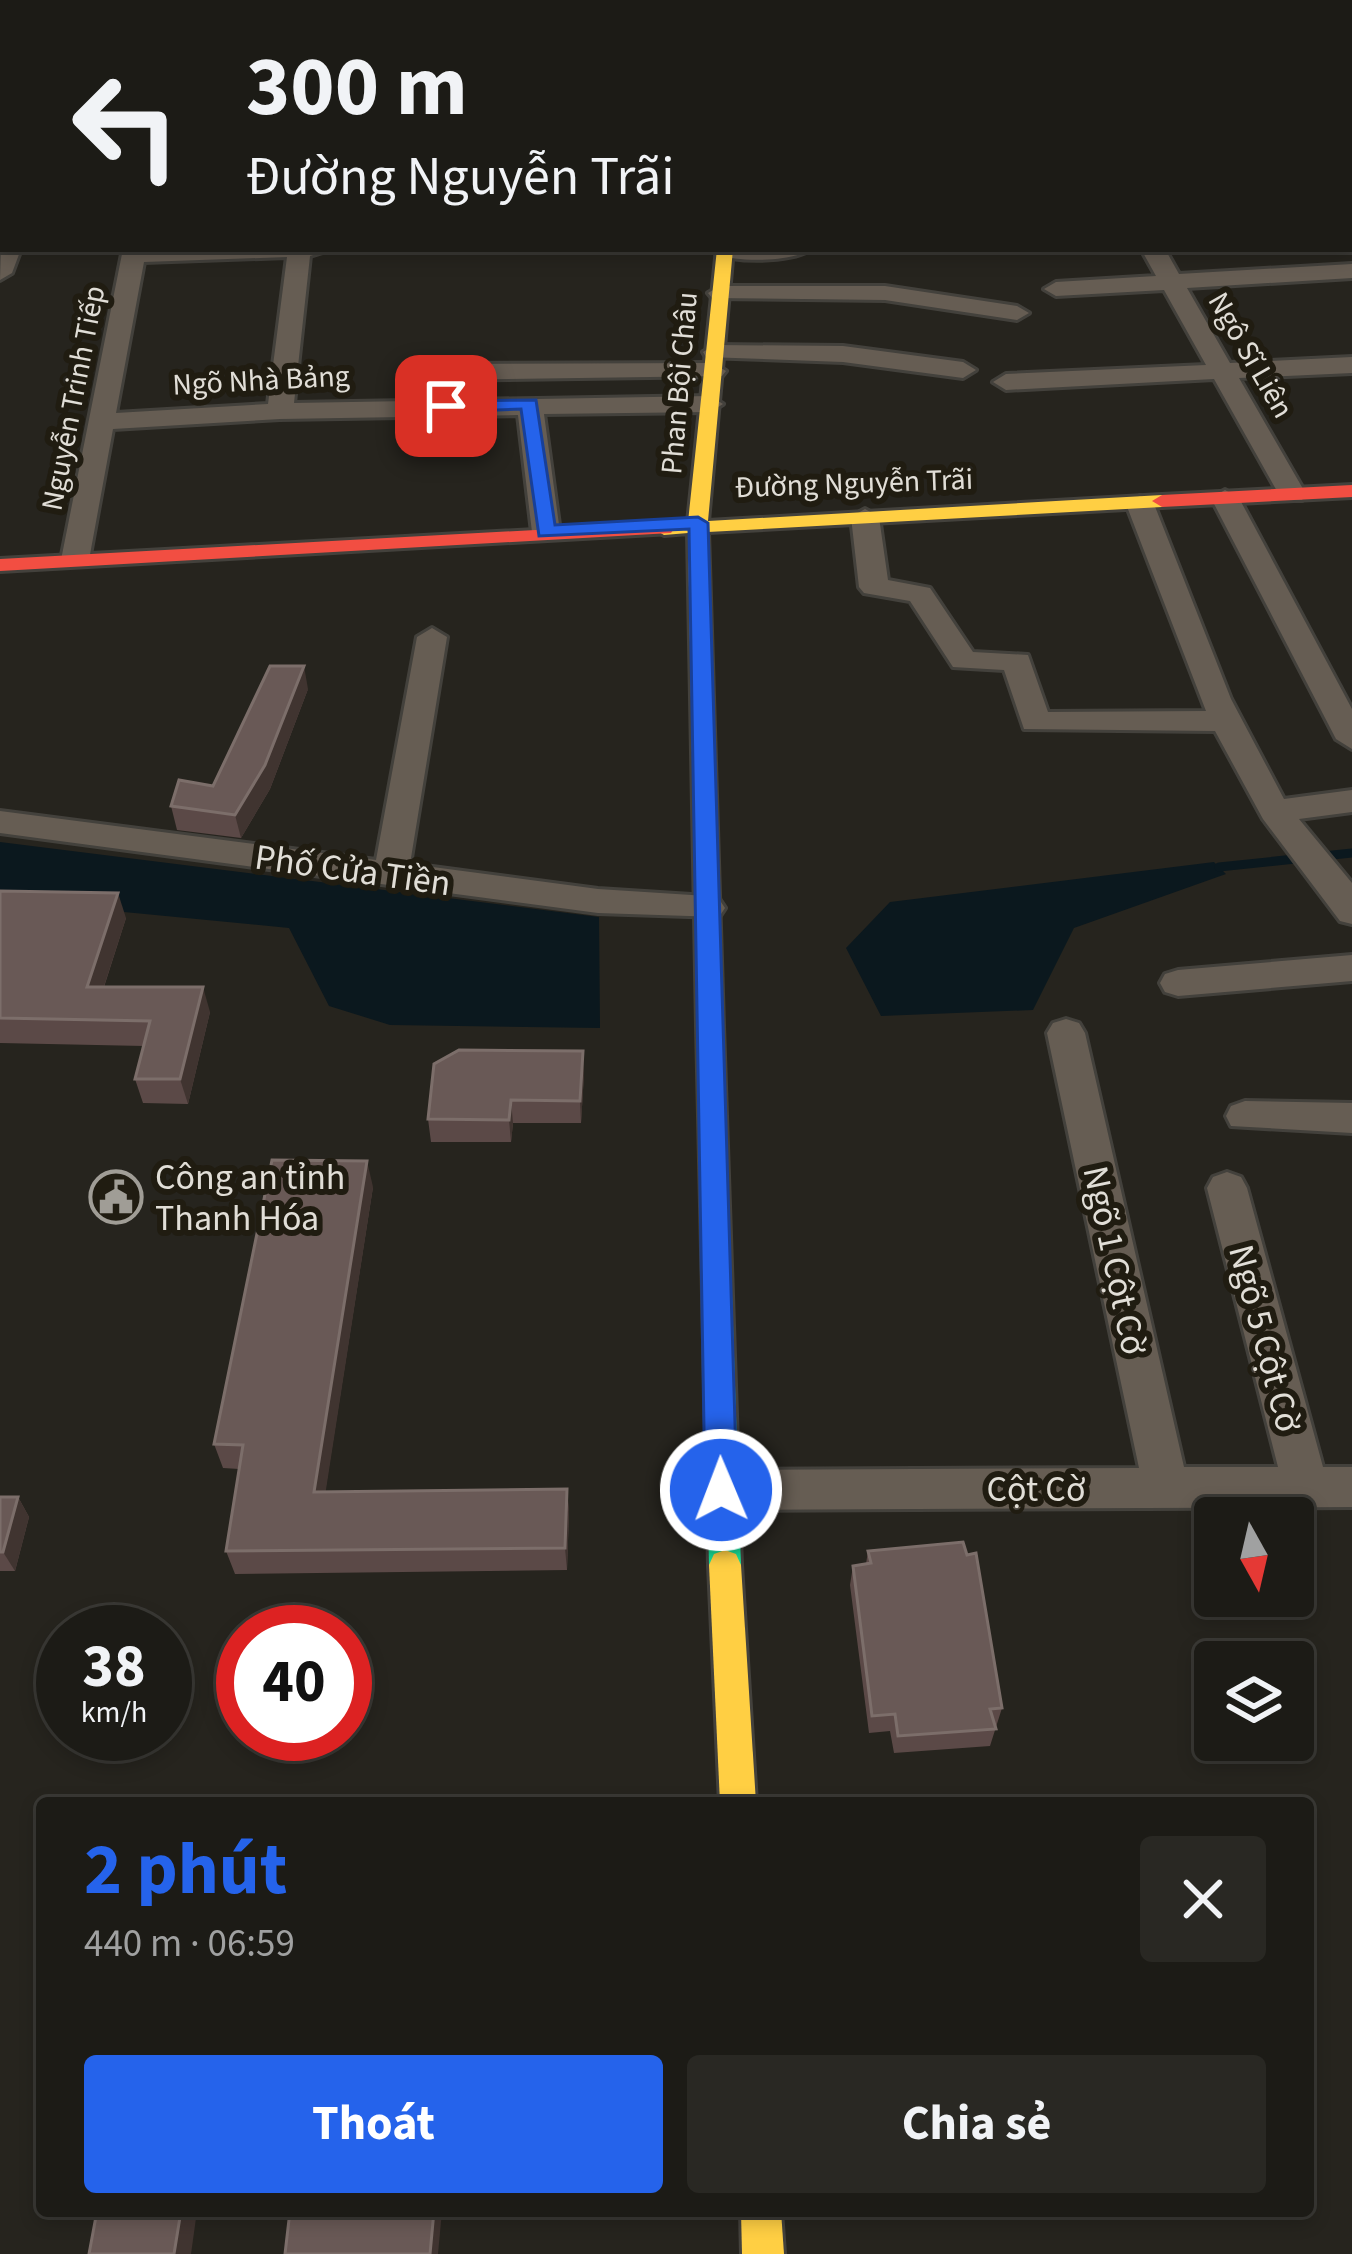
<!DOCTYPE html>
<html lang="vi">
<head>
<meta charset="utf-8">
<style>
	:root { --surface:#1c1b16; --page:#292823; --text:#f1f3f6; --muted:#a0a1a1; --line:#3a3935; --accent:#2563eb }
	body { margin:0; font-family:"Source Sans 3",sans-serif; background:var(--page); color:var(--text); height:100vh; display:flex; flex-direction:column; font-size:45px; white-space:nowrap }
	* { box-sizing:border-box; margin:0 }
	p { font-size:39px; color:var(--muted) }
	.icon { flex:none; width:66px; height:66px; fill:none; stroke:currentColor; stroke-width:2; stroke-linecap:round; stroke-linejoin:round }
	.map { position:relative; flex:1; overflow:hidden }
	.details { position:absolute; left:36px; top:1797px; width:1278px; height:420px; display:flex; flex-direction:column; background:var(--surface); border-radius:12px; box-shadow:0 6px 18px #0003,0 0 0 3px var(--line) }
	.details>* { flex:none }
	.banner { position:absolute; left:0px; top:0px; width:1353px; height:252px; box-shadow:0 6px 18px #0003,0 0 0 3px var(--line); background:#1c1b16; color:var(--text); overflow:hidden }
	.needle { width:78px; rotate:172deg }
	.buttons { position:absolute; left:1194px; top:1497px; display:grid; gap:24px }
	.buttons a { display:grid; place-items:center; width:120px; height:120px; border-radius:12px; background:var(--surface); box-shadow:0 6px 18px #0003,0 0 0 3px var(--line); font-size:60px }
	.speed { position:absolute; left:36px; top:1605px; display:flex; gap:24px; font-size:60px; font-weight:700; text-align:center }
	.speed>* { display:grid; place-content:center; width:156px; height:156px; border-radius:50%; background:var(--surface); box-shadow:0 6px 18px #0003,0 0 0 3px var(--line); line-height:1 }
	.speed small { font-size:30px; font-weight:400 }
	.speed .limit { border:18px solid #d22; background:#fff; color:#111 }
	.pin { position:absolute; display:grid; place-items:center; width:102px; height:102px; color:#fff; margin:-51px; border-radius:24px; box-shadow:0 6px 18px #0006 }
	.me { position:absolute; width:132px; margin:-66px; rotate:359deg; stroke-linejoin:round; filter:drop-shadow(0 0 9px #0008) }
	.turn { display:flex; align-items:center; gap:42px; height:252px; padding:0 48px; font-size:54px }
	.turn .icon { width:156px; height:156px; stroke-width:2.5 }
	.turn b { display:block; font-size:84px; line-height:102px }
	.round { display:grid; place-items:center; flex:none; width:126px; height:126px; border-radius:12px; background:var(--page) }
	.summary { display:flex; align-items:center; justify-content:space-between; height:204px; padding:0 48px }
	h1 { font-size:72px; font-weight:700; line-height:90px; color:var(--accent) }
	.cta { display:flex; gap:24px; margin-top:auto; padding:24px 48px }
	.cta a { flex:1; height:138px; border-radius:12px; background:var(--accent); color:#fff; font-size:48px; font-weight:700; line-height:138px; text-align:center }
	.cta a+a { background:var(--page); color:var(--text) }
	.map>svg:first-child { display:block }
	.water { fill:#0b181e }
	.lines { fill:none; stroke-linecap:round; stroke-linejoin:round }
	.stream { stroke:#0b181e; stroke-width:9 }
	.street-casing { stroke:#43413c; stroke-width:6 }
	.fast-casing { stroke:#43413c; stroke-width:6 }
	.slow-casing { stroke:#43413c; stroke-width:6 }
	.jam-casing { stroke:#43413c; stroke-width:6 }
	.street { fill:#665d53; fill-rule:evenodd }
	.fast { fill:#16e098; fill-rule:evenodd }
	.slow { fill:#ffcf43; fill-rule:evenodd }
	.jam { fill:#f24e42; fill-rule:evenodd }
	.wall { fill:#5b4947 }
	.shaded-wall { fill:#403430 }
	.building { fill:#695956; stroke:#7c6e6a; stroke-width:3 }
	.route { fill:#2563eb; stroke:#184099; stroke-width:3 }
	.labels { text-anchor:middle; stroke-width:12; stroke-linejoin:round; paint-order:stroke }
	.far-street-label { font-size:30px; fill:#e1ded7; stroke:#201c11 }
	.street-label { font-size:36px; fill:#e1ded7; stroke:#201c11 }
	.poi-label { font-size:36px; fill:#e1ded7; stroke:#201c11; text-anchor:start }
</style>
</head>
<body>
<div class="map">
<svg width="1352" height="2254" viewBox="0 0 1352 2254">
	<rect width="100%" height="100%" fill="#26241e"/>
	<!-- water -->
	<g class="water">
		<path d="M0,842l599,75 1,111 -210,-3 -61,-19 -40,-78 -289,-28z"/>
		<path d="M1214,862l12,12 -152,54 -41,82 -152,6 -35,-68 44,-46z"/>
	</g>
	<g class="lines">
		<!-- stream -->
		<path class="stream" d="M1219,867l133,-14"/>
		<!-- street casing -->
		<g class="street-casing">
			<g id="street">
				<path d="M0,0h17l-14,3v5z"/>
				<rect x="454" y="0" width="18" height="3"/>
				<rect x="740" y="0" width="18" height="3"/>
				<path d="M934,0h18l2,3h-18z"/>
				<path d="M999,0h18l2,3h-18z"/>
				<path d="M1230,0h19l2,3h-19z"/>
				<path d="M1352,0v11l-2,1v-9h-7z"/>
				<rect x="1350" y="48" width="2" height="12"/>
				<rect x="1350" y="136" width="2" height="14"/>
				<rect x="0" y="173" width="3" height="14"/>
				<rect x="1350" y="180" width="2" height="14"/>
				<path d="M1,244l2,5h18l-9,24 -12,7z"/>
				<path d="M123,249h209l-22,7 -16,147 416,-7 13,8 -13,8 -166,2 16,118 -14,8 -14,-8 -14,-117 -238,4 -167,10 -24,131 -4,6h-20l-4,-6zM287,257l-19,147 -152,9 28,-151z"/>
				<path d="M811,249c-17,13 -82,15 -99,2z"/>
				<path d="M1141,249h24l14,25 173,-10v14l-165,10 43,75 122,-6v16l-113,5 67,116 -4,6h-20l-68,-121 -208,11 -13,-8 13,-8 200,-9 -42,-75 -108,6 -12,-7 12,-7 100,-6z"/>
				<path d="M720,286h165l132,20 12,7 -12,7 -132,-20 -173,-2 -4,-5z"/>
				<path d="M715,345l128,1 120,16 13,8 -13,8 -120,-16 -137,-5 -3,-5z"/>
				<path d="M713,363l13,8 -4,5 -290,4 -13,-8 13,-8z"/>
				<path d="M1225,490l14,8 113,211v40l-16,-10 -125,-241z"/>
				<path d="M1140,496l14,8 77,195 53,100 68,-9v22l-53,7 53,64v41l-12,-3 -77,-102 -48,-88 -191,-2 -20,-59 -51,-3 -43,-66 -46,-8 -5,-6 -8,-70 14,-8 14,8 9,63 42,8 43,64 55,3 20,57 158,-1 -80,-207z"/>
				<path d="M432,628l15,9 -37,227 188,25 109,7 12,3 6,9 -6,9 -121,-4 -598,-80v-22l376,49 41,-223z"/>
				<path d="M1352,955v26l-174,15 -13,-4 -5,-9 5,-9 13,-4z"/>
				<path d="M1066,1019l13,4 6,10 99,434h94l-71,-279 6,-11 14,-5 14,5 6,11 76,279h29v40l-631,3 -16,-6 -7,-14 7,-14 16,-6 418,-2 -92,-435 6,-10z"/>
				<path d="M1245,1101l107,2v30l-121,-7 -5,-10 5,-10z"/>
			</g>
		</g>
		<!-- fast casing -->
		<g class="fast-casing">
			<g id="fast">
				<path d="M3,4v8l-3,1v-8z"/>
				<path d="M710,1017l13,9 18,539 -5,11 -11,4 -11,-4 -5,-11 -12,-539z"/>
			</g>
		</g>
		<!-- slow casing -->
		<g class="slow-casing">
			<g id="slow">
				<path d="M717,249h16l-25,272 454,-26 10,6 -10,6 -454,25 15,494 -13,9 -13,-9 -9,-493 -24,2 -10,-6 10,-6 24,-1z"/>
				<path d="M725,1550l11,4 5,11 15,238h-36l-11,-238 5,-11z"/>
				<path d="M741,2211h40l3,43h-42z"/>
			</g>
		</g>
		<!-- jam casing -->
		<g class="jam-casing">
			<g id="jam">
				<path d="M282,0h86l2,3h-90z"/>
				<path d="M1352,485v12l-190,10 -10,-6 10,-6z"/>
				<path d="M664,523l10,6 -3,4 -671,38v-12z"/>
			</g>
		</g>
		<!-- street -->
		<use href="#street" class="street"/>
		<!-- fast -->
		<use href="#fast" class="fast"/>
		<!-- slow -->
		<use href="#slow" class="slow"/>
		<!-- jam -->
		<use href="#jam" class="jam"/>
	</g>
	<!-- wall -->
	<g class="wall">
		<path d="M308,689l-38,100 -29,49 -64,-8 -6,-24 42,-20z"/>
		<path d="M0,891l126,27 -22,69 106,25 -22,92 -45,-1 -8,-24 9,-33 -144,-3z"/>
		<path d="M584,1074l-3,49h-68l-2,19h-80l-3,-23z"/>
		<path d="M373,1187l-48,305 242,-3 2,23 -2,58 -332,4 -9,-23 13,-82 -16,-1 -9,-24z"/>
		<path d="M0,1497h18l11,20 -14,54h-15z"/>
		<path d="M868,1551l134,157 -12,38 -96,7 -4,-22 -21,2 -19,-148 3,-19 13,-2z"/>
	</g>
	<!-- shaded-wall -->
	<g class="shaded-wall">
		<path d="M304,666l4,23 -38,100 -29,49 -6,-23z"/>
		<path d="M118,893l8,25 -30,93 -9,-24z"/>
		<path d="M203,987l7,25 -22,92 -8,-25z"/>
		<path d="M583,1051l1,23 -3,49 -1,-22z"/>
		<path d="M511,1100l2,23 -2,19 -2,-22z"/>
		<path d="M367,1161l6,26 -51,328 -8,-23z"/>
		<path d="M567,1489l2,23 -2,58 -2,-22z"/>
		<path d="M18,1497l11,20 -14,54 -12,-19z"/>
		<path d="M181,2211h16l-6,43h-17z"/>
		<path d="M434,2211h8l-4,43h-8z"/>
	</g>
	<!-- building -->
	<g class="building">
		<path d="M498,0h43l-1,3h-42z"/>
		<path d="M630,0h49l1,3h-49z"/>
		<path d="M270,666h34l-39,99 -30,50 -64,-9 8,-26 34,6z"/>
		<path d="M0,891l118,2 -31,94h116l-23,92h-45l15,-58 -150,-3z"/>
		<path d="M459,1050l124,1 -3,50 -69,-1 -2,20 -81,-1 6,-55z"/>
		<path d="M272,1160l95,1 -53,331 253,-3 -2,59 -339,3 17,-106 -29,-1z"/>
		<path d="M0,1497h18l-15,55h-3z"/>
		<path d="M963,1542l4,13 9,-2 26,155 -12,1 6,20 -98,7 -3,-22 -23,2 -19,-150 18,-3 -3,-12z"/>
		<path d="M97,2211h84l-7,43h-85z"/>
		<path d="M290,2211h144l-4,43h-145z"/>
	</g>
	<!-- route -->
	<path class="route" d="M536,400l19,125 143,-8 10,6 29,967 -5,10 -11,4 -11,-4 -5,-10 -16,-961 -150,7 -18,-127 -75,3 -9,-6 9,-5z"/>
	<!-- icons -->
	<defs>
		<g id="civic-ring" transform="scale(2.7)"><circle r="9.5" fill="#201c11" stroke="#a09d96" stroke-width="1.5"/><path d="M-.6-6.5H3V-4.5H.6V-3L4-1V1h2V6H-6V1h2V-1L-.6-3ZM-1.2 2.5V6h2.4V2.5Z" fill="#a09d96"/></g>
	</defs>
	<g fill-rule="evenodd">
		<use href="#civic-ring" x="116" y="1197"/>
	</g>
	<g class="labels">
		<!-- far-street labels -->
		<g class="far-street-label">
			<text transform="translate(1251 355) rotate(60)" y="10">Ngô Sĩ Liên</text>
			<text transform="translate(261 380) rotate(-3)" y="10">Ngõ Nhà Bảng</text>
			<text transform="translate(679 383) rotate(-85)" y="10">Phan Bội Châu</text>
			<text transform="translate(73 398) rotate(-79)" y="10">Nguyễn Trinh Tiếp</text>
			<text transform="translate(854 483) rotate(-2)" y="10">Đường Nguyễn Trãi</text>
		</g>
		<!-- street labels -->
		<g class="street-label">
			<text transform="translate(353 869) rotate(8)" y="13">Phố Cửa Tiền</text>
			<text transform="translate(1116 1260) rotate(78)" y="13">Ngõ 1 Cột Cờ</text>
			<text transform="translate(1266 1338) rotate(75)" y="13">Ngõ 5 Cột Cờ</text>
			<text x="1036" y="1501">Cột Cờ</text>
		</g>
		<!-- poi labels -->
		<g class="poi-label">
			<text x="155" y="1189">Công an tỉnh<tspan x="155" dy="41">Thanh Hóa</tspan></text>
		</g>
	</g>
</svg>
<div class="buttons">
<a><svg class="needle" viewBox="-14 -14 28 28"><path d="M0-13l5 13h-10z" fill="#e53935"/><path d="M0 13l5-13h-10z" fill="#a0a1a1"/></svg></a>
<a><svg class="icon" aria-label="layers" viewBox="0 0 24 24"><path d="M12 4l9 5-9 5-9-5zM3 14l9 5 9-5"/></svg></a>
</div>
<div class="speed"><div>38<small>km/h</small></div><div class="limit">40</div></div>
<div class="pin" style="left:446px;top:406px;background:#d93025"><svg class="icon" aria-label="arrive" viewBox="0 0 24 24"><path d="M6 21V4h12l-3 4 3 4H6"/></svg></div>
<svg class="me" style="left:721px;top:1490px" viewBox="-20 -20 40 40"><circle r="17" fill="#2563eb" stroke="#fff" stroke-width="3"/><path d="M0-11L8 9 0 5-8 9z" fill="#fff"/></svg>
<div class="banner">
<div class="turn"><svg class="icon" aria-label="left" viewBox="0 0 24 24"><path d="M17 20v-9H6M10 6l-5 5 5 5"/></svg><div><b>300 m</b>Đường Nguyễn Trãi</div></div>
</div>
<section class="details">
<div class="summary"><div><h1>2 phút</h1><p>440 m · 06:59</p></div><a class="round"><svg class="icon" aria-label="close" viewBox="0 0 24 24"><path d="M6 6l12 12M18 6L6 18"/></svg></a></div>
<div class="cta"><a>Thoát</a><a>Chia sẻ</a></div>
</section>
</div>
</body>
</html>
